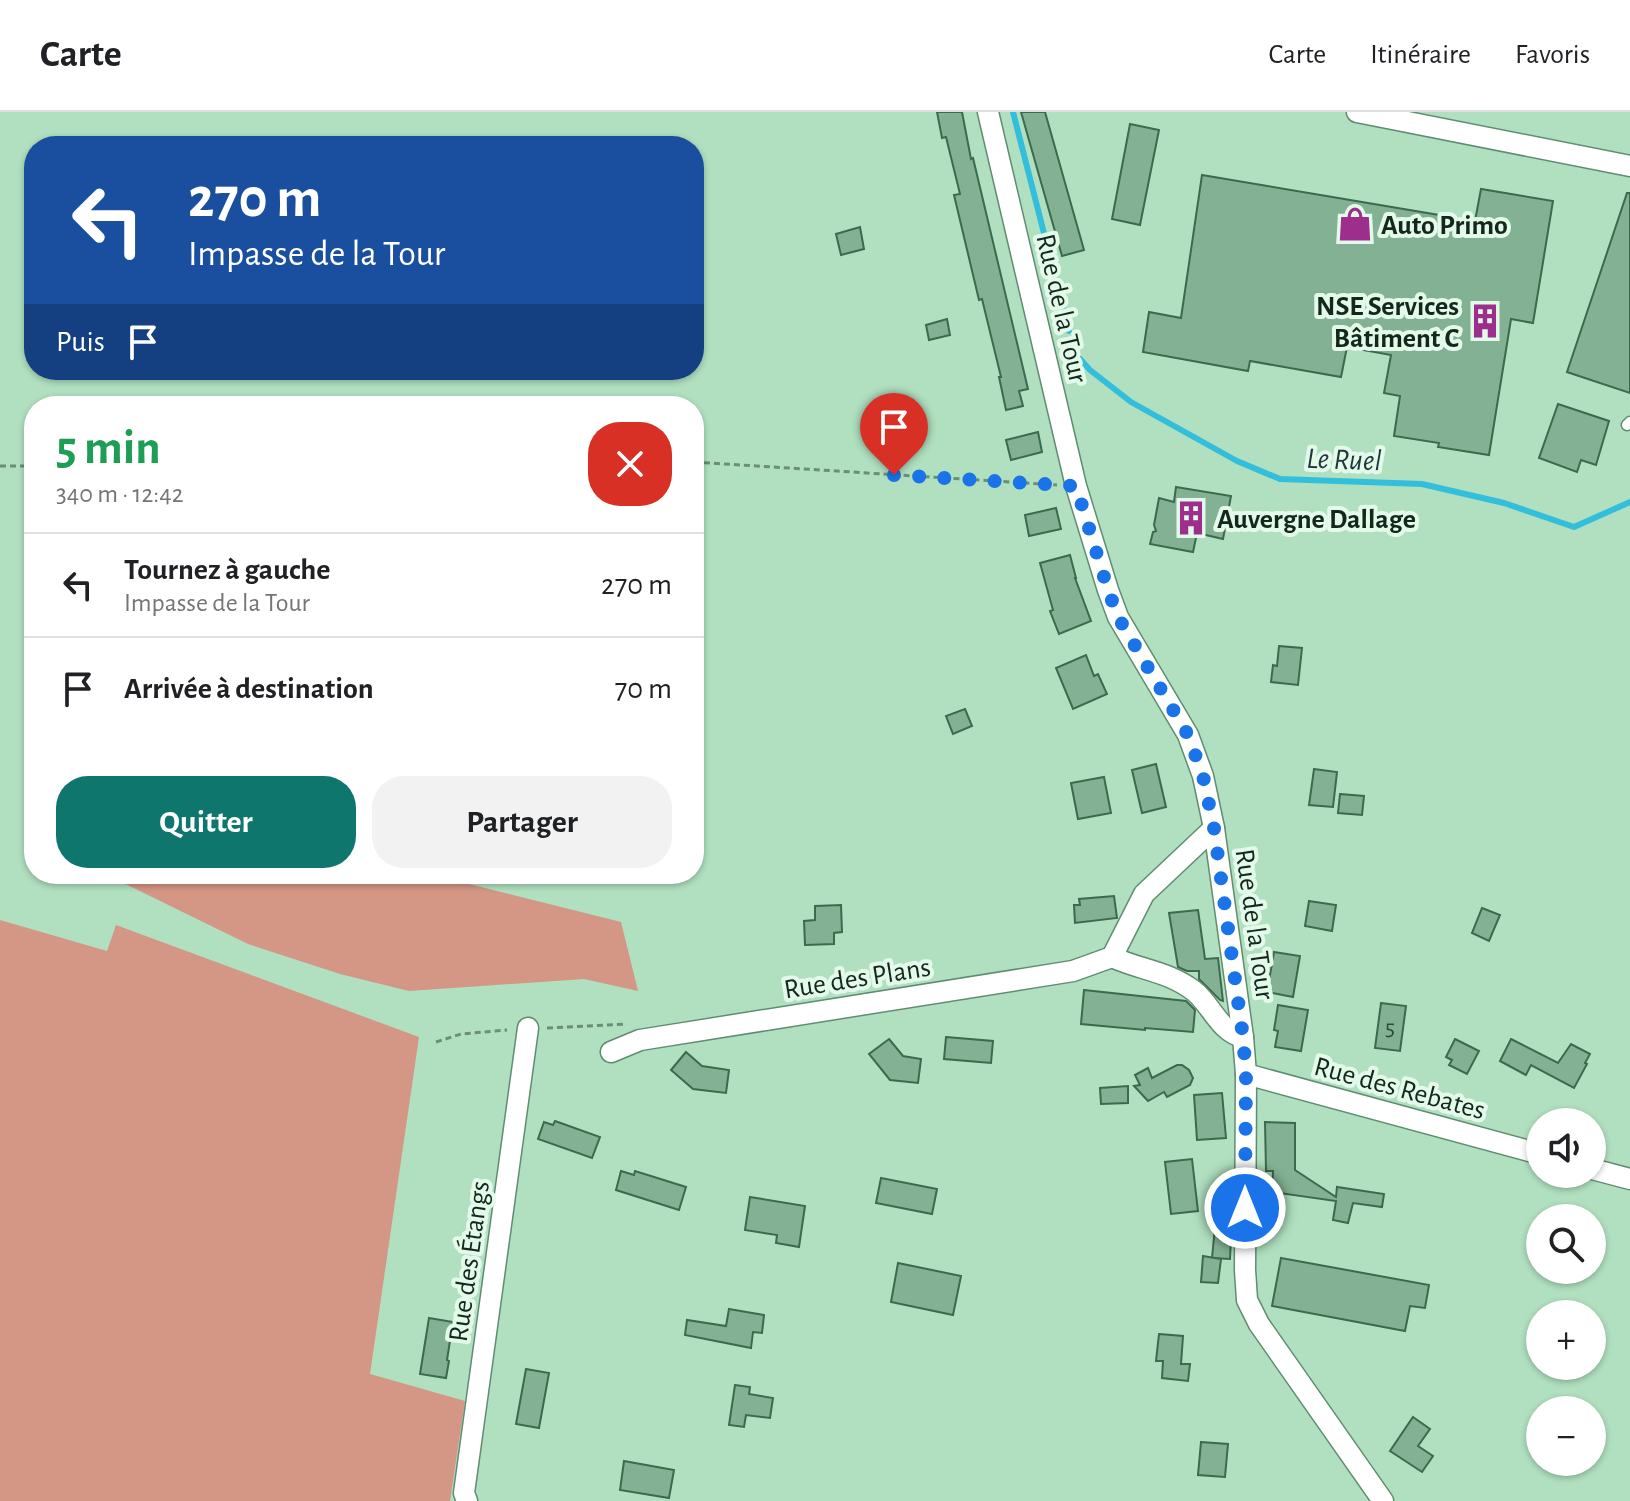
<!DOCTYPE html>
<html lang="fr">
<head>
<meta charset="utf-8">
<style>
	:root { --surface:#fff; --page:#f2f2f2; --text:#202124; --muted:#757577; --line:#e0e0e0; --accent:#0f766e }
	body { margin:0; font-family:"Alegreya Sans",sans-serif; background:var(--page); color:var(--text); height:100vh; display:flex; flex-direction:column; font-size:30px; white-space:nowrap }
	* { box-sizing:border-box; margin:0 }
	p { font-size:26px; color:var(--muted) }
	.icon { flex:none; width:44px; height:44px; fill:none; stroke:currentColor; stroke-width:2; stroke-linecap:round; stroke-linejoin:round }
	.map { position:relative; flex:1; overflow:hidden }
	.drawer { position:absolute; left:24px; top:284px; width:680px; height:488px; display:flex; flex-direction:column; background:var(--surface); border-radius:32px; box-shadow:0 2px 6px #0004 }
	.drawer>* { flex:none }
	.banner { position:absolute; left:24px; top:24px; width:680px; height:244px; border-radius:32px; box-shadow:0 2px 6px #0004; background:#1a4fa0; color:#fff; overflow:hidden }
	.buttons { position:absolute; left:1526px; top:996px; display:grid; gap:16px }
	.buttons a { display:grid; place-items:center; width:80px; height:80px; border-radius:50%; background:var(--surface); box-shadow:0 2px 6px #0004; font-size:40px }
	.pin { position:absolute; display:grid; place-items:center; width:68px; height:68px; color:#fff; margin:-82px -34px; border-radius:50% 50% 50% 0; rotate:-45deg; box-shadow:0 0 8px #0007 }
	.pin .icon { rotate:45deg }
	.me { position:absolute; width:88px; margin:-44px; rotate:0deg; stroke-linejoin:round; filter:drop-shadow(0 0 6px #0008) }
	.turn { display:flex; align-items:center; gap:28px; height:168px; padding:0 32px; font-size:36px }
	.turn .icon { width:104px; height:104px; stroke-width:2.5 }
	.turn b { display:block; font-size:56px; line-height:68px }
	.then { display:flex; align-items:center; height:76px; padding:0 32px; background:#0003; gap:16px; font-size:30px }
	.round { display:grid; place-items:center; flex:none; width:84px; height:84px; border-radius:32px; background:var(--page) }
	.summary { display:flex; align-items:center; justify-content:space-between; height:136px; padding:0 32px }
	h1 { font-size:48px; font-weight:600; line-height:60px; color:#1e9e55 }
	.action { display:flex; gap:16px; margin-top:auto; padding:16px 32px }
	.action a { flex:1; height:92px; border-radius:32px; background:var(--accent); color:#fff; font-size:32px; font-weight:600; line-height:92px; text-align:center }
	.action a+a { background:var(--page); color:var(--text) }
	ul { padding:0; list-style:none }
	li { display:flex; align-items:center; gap:24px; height:104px; padding:0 32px; border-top:2px solid var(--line) }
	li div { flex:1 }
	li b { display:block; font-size:30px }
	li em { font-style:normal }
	header { display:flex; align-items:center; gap:48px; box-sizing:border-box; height:112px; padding:0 40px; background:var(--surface); border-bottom:2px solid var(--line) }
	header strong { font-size:38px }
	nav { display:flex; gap:44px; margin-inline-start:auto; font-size:28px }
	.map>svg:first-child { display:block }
	.green { fill:#d49685 }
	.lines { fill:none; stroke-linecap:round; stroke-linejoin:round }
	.stream { stroke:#33bfdc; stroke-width:6 }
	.building { fill:#83b193; stroke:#3d694e; stroke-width:2 }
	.service-casing { stroke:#608d71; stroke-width:13 }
	.minor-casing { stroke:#608d71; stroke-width:23 }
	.path { stroke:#6b8e77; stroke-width:3; stroke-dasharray:6 4; stroke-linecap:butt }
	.service { stroke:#fff; stroke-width:10 }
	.minor { stroke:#fff; stroke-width:20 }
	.route { stroke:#1a73e8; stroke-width:14; stroke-dasharray:0 25.2 }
	.labels { text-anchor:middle; stroke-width:8; stroke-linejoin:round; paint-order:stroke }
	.number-label { font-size:24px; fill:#304a39 }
	.poi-label { font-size:28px; font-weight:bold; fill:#14271b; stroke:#e3faea; text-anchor:start }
	.street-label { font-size:28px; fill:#14271b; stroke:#e3faea }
	.water-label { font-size:30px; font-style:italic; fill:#1f363b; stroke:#e3faea }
</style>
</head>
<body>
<header>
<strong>Carte</strong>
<nav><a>Carte</a><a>Itinéraire</a><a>Favoris</a></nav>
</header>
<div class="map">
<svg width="1630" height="1389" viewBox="0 0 1630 1389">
	<rect width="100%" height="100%" fill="#b0e0c0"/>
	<!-- green -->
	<g class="green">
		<path d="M105,762h324l192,48 17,69 -54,-12 -175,12 -69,-17 -92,-30z"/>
		<path d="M0,808l107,31 9,-26 303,112 -49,337 95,27 -15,100h-450z"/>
	</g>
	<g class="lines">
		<!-- stream -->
		<g class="stream">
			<path d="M1013,0l56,219"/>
			<path d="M1080,247l10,11 41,32 106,59 43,18 142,5 82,19 70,24 56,-25"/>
		</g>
	</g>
	<!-- building -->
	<g class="building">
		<path d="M937,0h25l9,47 2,-1 55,231 -9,2 4,15 -17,4 -7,-33h2l-19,-78 -3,1 -25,-105 6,-1 -14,-57 -4,1z"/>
		<path d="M1021,0h24l39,138 -22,6z"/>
		<path d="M1130,12l29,6 -19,95 -28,-6z"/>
		<path d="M1202,63l273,46 6,-32 72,12 -20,122 -22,-4 -22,136 -51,-8 1,-4 -45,-7 6,-40 -16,-3 7,-38 -44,-8 -6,30 -91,-16 -2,10 -105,-19 6,-40 32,6z"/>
		<path d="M1627,81h3v200l-63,-21z"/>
		<path d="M860,115l4,22 -23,6 -5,-21z"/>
		<path d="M947,207l3,16 -21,5 -3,-15z"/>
		<path d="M1558,292l51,17 -13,44 -15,-5 -4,12 -38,-14z"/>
		<path d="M1038,320l4,20 -31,8 -5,-20z"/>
		<path d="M1176,375l55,9 -8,43 -26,-6 -4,19 -43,-8 3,-12 3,-1 -2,-6 5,-27 15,4z"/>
		<path d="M1056,396l5,21 -32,7 -4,-21z"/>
		<path d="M1070,443l6,23h-1l16,43 -32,13 -9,-23 3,-1 -13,-47z"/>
		<path d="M1279,534l23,2 -4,37 -27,-3 2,-17 4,1z"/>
		<path d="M1086,543l8,21 4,-2 9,20 -34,15 -17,-41z"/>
		<path d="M965,597l7,17 -19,8 -7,-18z"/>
		<path d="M1156,652l10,43 -24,6 -10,-43z"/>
		<path d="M1314,657l23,3 -4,35 -24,-2z"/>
		<path d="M1104,665l7,36 -33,6 -7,-36z"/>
		<path d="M1340,682l24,2 -2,19 -24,-2z"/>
		<path d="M1114,784l3,22 -42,5 -1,-18h6l-1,-6z"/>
		<path d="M1309,789l27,4 -4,26 -27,-5z"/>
		<path d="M841,793l1,27 -8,1v11l-29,1 -1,-24 11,-1v-14z"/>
		<path d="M1482,796l18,7 -11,26 -17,-8z"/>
		<path d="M1198,798l7,49 13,-1 5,43 -3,-1 -21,-21v-8h-12l-9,-4 -9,-54z"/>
		<path d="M1274,840l26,4 -7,41 -26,-5z"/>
		<path d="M1084,878l102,11 9,9 -2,22 -48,-4v2l-64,-6z"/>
		<path d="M1381,891l25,3 -6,45 -25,-3z"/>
		<path d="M1278,893l30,5 -7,41 -26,-4 3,-16 -4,-1z"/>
		<path d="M946,925l47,4 -2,22 -47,-4z"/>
		<path d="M889,927l14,17 18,3 -3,24 -28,-3 -21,-26z"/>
		<path d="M1455,927l24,12 -12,23 -18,-9 3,-5 -6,-3z"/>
		<path d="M1511,927l47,24 13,-19 19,10 -5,9 2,1 -13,24 -43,-23 -5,10 -26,-14z"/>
		<path d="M686,940l16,14 27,4 -3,23 -33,-4 -22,-19z"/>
		<path d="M1177,953h5l7,5 4,8 -3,7 -23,12 -3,-5 -16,9 -14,-15 6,-1 -5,-10 13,-7 4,10z"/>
		<path d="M1128,974v17l-27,1 -1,-16z"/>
		<path d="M1222,981l4,45 -29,2 -3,-45z"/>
		<path d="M555,1009l45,16 -8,21 -54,-19 6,-17 9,3z"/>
		<path d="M1265,1010l30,1v47l41,27 1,-10 47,7 -2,13 -29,-4 -5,20 -15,-3 3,-19 -64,-9 1,-21h-7z"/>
		<path d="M1192,1047l6,52 -27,3 -6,-52z"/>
		<path d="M621,1059l13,4 1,-4 51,16 -7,23 -63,-20z"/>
		<path d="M881,1066l56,11 -5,25 -56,-11z"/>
		<path d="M750,1085l55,9 -6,41 -23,-4 1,-8 -32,-5z"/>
		<path d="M1216,1105l16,2 -2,40 -18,-1z"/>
		<path d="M1203,1144l18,3 -3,24 -17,-1z"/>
		<path d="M1281,1146l148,27 -4,23 -15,-2 -5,25 -133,-25z"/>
		<path d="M898,1151l63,13 -8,39 -62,-13z"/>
		<path d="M729,1197l35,6 -2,18 -9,-1 -2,16 -66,-13 2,-15 39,6z"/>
		<path d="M429,1206l24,4 -6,38 2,1 -3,17 -26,-4z"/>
		<path d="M1159,1222l24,2 -2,28h9l-2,17 -26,-3 1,-17h-7z"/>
		<path d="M526,1257l23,4 -10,55 -23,-4z"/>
		<path d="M735,1273l15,2 -1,7 24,4 -3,20 -24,-3 -2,12 -15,-2z"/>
		<path d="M1413,1305l17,12 -12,17 15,10 -11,16 -32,-21z"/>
		<path d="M1201,1330l27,2 -3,33 -27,-2z"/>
		<path d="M624,1349l50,9 -5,28 -49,-8z"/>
	</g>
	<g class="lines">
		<!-- service casing -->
		<g class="service-casing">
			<path id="service" d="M1627,313l3,-3"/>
		</g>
		<!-- minor casing -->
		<g class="minor-casing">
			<g id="minor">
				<path d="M988,0l88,374 32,104 10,27 70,118 15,41 11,52 29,209 3,37 -1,196 2,30 12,24 124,177"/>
				<path d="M1357,0l273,54"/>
				<path d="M1214,716l-70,66 -32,63c28,13 56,14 82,34 17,13 26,42 49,46"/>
				<path d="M611,940l29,-12 433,-69 39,-14"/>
				<path d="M1246,962l294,80"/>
				<path d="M1592,1057l38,10"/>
				<path d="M467,1389l-3,-8 64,-465"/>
			</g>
		</g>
		<!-- path -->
		<g class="path">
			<path d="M694,350l363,23"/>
			<path d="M0,354h34"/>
			<path d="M547,916l80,-4"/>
			<path d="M436,930l25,-8 46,-4"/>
		</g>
		<!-- service -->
		<use href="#service" class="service"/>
		<!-- minor -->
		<use href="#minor" class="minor"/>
	</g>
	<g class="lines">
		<!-- route -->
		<path class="route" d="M894,363l182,11 32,104 10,27 70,118 15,41 11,52 29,209 3,37 -1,134"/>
	</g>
	<!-- icons -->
	<defs>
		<g id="shop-bare" transform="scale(2.76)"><path d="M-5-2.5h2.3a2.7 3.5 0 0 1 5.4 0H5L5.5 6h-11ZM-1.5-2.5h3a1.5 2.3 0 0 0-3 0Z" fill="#9e2e8b" stroke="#e3faea" stroke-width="2.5" paint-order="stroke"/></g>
		<g id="building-bare" transform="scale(2.76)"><path d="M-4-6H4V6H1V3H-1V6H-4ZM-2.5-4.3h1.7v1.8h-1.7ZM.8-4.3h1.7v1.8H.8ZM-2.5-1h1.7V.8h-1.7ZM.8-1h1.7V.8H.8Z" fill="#9e2e8b" stroke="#e3faea" stroke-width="2.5" paint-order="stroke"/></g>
	</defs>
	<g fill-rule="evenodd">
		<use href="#shop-bare" x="1355" y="112"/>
		<use href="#building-bare" x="1485" y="209"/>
		<use href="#building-bare" x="1191" y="406"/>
	</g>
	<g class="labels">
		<!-- number labels -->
		<g class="number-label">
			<text x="1390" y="923">5</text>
		</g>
		<!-- poi labels -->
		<g class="poi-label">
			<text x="1381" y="122">Auto Primo</text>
			<text x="1459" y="203" text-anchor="end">NSE Services<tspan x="1459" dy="32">Bâtiment C</tspan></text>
			<text x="1217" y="416">Auvergne Dallage</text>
		</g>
		<!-- street labels -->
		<g class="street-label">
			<text transform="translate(1063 196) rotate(77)" y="10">Rue de la Tour</text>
			<text transform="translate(1256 812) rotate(82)" y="10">Rue de la Tour</text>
			<text transform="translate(857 865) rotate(-9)" y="10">Rue des Plans</text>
			<text transform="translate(1400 975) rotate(15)" y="10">Rue des Rebates</text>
			<text transform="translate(468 1149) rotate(-82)" y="10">Rue des Étangs</text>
		</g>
		<!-- water labels -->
		<g class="water-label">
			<text transform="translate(1344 347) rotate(2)" y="10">Le Ruel</text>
		</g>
	</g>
</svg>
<div class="buttons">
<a><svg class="icon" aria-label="sound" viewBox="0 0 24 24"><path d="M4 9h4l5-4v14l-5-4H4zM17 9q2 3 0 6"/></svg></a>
<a><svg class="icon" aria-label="search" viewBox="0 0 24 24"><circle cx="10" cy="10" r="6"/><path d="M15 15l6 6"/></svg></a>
<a>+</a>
<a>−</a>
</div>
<div class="pin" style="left:894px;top:363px;background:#d93025"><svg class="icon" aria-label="arrive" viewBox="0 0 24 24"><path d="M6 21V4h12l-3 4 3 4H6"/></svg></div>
<svg class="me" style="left:1245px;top:1096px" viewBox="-20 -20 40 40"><circle r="17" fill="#1a73e8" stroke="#fff" stroke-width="3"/><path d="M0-11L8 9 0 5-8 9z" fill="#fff"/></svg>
<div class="banner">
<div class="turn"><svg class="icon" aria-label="left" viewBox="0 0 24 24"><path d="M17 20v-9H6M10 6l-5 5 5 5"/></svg><div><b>270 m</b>Impasse de la Tour</div></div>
<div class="then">Puis<svg class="icon" aria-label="arrive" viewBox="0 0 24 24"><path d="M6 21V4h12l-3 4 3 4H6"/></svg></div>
</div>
<section class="drawer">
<div class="summary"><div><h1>5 min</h1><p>340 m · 12:42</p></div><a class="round" style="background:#d93025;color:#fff"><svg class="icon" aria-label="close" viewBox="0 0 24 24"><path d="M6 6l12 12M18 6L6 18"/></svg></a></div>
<ul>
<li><svg class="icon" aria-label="left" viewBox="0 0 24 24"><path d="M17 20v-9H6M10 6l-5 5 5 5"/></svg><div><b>Tournez à gauche</b><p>Impasse de la Tour</p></div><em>270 m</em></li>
<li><svg class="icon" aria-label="arrive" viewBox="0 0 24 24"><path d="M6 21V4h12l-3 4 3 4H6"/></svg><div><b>Arrivée à destination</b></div><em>70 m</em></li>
</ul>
<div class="action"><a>Quitter</a><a>Partager</a></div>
</section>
</div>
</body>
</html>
